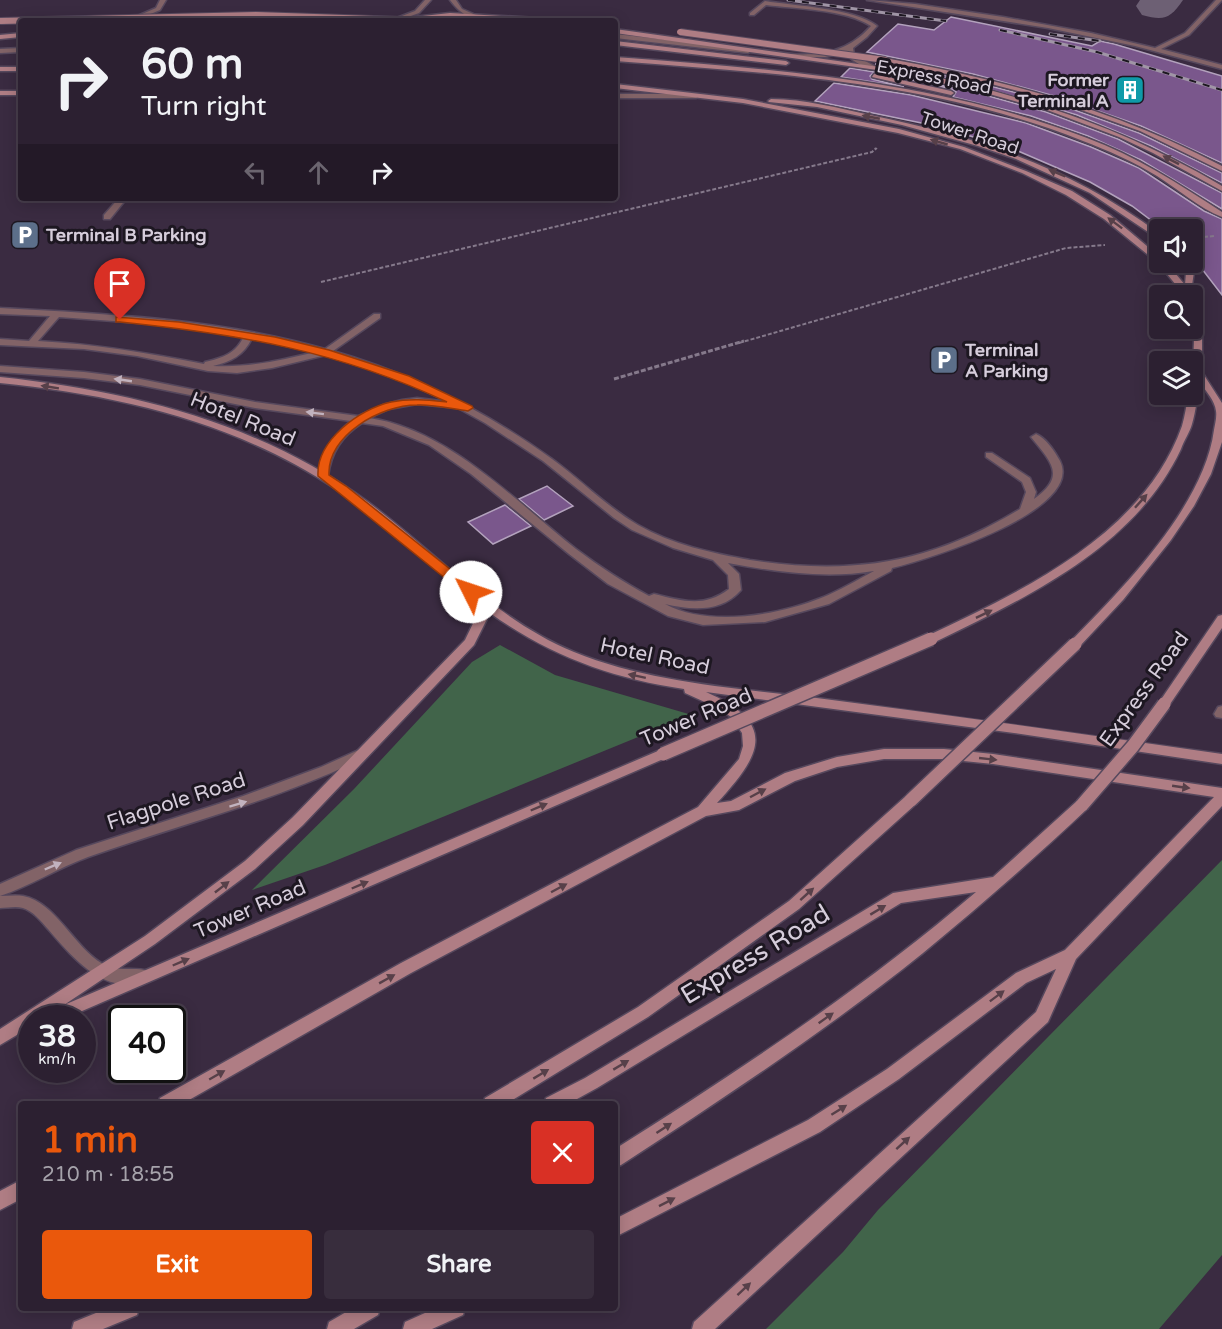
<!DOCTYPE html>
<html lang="en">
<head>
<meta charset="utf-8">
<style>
	:root { --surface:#2c2031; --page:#382d3d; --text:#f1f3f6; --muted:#a6a3ab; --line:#483e4d; --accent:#ea580c }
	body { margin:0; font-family:"Varela Round",sans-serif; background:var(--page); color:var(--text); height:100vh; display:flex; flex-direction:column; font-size:22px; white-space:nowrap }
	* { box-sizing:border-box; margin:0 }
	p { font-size:20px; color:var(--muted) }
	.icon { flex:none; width:33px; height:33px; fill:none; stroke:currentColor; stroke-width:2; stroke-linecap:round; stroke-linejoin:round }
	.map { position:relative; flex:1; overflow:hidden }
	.sheet { position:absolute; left:18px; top:1101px; width:600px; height:210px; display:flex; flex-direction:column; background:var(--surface); border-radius:6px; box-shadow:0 3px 15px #0003,0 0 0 2px var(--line) }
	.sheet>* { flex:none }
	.guide { position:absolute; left:18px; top:18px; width:600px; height:183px; border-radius:6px; box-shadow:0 3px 15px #0003,0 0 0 2px var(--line); background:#2c2031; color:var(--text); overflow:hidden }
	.tools { position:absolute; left:1149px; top:219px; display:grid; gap:12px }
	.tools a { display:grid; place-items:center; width:54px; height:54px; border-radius:6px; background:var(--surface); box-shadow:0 3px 15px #0003,0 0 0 2px var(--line); font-size:30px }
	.speed { position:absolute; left:18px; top:1005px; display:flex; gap:12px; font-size:30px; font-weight:700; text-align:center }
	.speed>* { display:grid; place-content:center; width:78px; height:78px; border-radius:50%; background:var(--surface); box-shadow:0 3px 15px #0003,0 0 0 2px var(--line); line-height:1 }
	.speed small { font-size:15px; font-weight:400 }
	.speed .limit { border:3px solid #111; border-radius:9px; background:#fff; color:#111 }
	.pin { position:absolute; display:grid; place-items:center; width:51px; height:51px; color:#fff; margin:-62px -26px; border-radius:50% 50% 50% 0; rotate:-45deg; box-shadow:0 0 6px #0007 }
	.pin .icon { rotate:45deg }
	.me { position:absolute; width:66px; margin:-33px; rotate:311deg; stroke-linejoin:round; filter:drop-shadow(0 0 4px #0008) }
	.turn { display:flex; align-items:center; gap:21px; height:126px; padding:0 24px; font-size:27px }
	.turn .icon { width:78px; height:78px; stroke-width:2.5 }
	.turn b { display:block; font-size:42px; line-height:51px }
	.lanes { display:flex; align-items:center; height:57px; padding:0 24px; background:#0003; justify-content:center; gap:30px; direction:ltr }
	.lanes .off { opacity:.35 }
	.round { display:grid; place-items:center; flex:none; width:63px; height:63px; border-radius:6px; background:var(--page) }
	.summary { display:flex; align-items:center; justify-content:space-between; height:102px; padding:0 24px }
	h1 { font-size:36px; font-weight:700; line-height:45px; color:var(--accent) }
	.button { display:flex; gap:12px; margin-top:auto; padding:12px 24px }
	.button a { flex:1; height:69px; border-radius:6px; background:var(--accent); color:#fff; font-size:24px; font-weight:700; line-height:69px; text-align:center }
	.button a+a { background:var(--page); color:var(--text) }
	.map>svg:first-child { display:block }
	.green { fill:#41644a }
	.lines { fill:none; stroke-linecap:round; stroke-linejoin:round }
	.taxiway { fill:#6d6074; fill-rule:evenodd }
	.building { fill:#7a578c; stroke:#b3a2bd; stroke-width:1.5 }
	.lane-casing { stroke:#56485d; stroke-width:3 }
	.secondary-casing { stroke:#56485d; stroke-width:3 }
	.path-far2 { stroke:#85798b; stroke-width:1.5; stroke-dasharray:3 1.5; stroke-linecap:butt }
	.path-far1 { stroke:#85798b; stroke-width:2; stroke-dasharray:4 2; stroke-linecap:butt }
	.path { stroke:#85798b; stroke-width:3; stroke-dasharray:5 2; stroke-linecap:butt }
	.lane { fill:#826367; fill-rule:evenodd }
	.secondary { fill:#af7d84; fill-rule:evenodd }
	.rail-casing { stroke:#a095a6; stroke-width:3 }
	.rail { stroke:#1d1721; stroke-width:2; stroke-dasharray:7; stroke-linecap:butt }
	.secondary-bridge-far1-casing { stroke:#56485d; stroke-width:8; stroke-linecap:butt }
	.secondary-bridge-casing { stroke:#56485d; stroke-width:16; stroke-linecap:butt }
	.secondary-bridge-far1 { stroke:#af7d84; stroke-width:6 }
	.secondary-bridge { stroke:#af7d84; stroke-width:13 }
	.oneway { fill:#574049 }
	.oneway2 { fill:#c1b2be }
	.route { fill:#ea580c; stroke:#983908; stroke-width:1.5 }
	.labels { text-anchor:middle; stroke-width:6; stroke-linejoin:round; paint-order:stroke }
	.far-street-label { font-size:18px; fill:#d6cddb; stroke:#1d1721 }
	.far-poi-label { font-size:18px; font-weight:bold; fill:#d6cddb; stroke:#1d1721; text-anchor:start }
	.street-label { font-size:21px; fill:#d6cddb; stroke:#1d1721 }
	.near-street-label { font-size:26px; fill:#d6cddb; stroke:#1d1721 }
</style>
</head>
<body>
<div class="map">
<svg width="1222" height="1329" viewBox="0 0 1222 1329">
	<rect width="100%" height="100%" fill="#3a2b41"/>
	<!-- green -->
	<g class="green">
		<path d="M500,645l55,30 137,40 -367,150 -73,25 102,-101 118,-127z"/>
		<path d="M1222,860v395l-63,74h-393l77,-77 35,-42z"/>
	</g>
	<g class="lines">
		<!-- taxiway -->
		<path class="taxiway" d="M1140,0h43c-13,19 -19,21 -41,15l-6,-9z"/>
	</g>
	<!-- building -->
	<g class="building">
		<path d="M951,17l141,29 8,-5 14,3 108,32v87l-81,-37 -83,-29 -85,-23 -106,-22 31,-28 36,6z"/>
		<path d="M875,64h13l83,17 84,22 84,30 83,40v10l-71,-37 -74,-31 -116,-34z"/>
		<path d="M850,68l24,4 -4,4 2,3 32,8 -63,-10z"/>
		<path d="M876,72l98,20 72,20 72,27 104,54v16l-81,-49 -53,-24 -57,-20 -78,-19 3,-5 -5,-3z"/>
		<path d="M834,83l77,12 115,28 65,24 48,21 65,43 18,8v76l-30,-39v-26h-28l-32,-24 -42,-24 -79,-34 -75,-22 -121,-25z"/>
		<path d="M547,486l26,20 -29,14 -25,-21z"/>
		<path d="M505,505l26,21 -38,18 -25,-22z"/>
	</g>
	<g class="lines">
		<!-- lane casing -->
		<g class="lane-casing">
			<g id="lane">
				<path d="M160,0h6l-6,10 -26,11h-8l30,-13z"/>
				<path d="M425,0h6l-12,13 -22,8 -3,-2 21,-8z"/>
				<path d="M450,0h6l6,9 16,7c-12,3 -21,-7 -28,-16z"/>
				<path d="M867,0l48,4 88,13 88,16 64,15 30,-15 31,-33h6l-33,35 -28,14 61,16v4l-87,-23 -87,-18z"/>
				<path d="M765,1c29,5 90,7 112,25l-10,11 -14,11 1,7 24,13c-9,3 -23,-5 -30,-12v-5l-23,6h-38l2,-3c33,2 59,-2 82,-28 -26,-17 -74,-17 -105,-21l-12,10h-4v-2z"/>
				<path d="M615,34l133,15 3,2 -3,2 -133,-15z"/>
				<path d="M21,48v4l-21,1v-4z"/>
				<path d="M615,94h81l3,2 -3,2h-81z"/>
				<path d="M119,198h8l-17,21h-6v-4z"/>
				<path d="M0,308c108,6 220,11 325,41l49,-35h6v4l-47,33c80,23 152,60 219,108 29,21 55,48 86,66 35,20 74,28 112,35 103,16 181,3 270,-51l6,-17 -4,-10 -36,-25v-4h6l38,25 6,14 -2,7c33,-23 17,-37 -3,-62l5,-3c10,4 19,18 24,27 25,50 -134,99 -168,107l-1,3 -62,33 -64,18 -62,3 -35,-9 -60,-32 -39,-30 -98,-80 -42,-29 -46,-19 -21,-3c-20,13 -31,29 -34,53l-5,3 -5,-3c4,-24 14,-39 33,-55l-96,-13 -115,-23 -56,-7 -84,-6v-6l84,6 56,7 115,23 103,14 25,-11 19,-5 15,-2 32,4 -46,-21 -48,-18 -29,-8 -54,13 -35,5 -29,-2 -71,-15 -53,-7 -84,-4v-6l29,2 21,-25 -50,-2zM59,317l95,7 90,12c-8,18 -22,22 -39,26l-1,2c-56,-11 -109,-20 -166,-23zM252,338l55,11 9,3c-34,8 -67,16 -103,14 18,-4 31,-11 39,-28zM417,404l41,4 27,15 58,38 71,57 18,12 41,18 40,12 15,15 1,14c-25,19 -46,12 -75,5l-5,2c-26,-14 -49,-29 -73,-47 -60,-47 -128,-120 -207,-131l20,-9zM728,563c48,9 98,16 146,8 -17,9 -35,20 -53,27 -45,18 -113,29 -156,6 26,6 56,9 76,-14l-2,-16z"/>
				<path d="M1222,706v12l-6,-1 -2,-3 4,-7z"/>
				<path d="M363,748l5,2 1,3 -1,3c-90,44 -186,68 -280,101 -30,11 -58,29 -88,39v-12l76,-34 167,-54 78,-29z"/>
				<path d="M0,896c8,0 16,-1 23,0 33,6 51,52 80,68 15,9 31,2 45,7l3,5 -3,5c-43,16 -75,-23 -100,-52 -7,-8 -15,-18 -25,-21 -7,-2 -16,0 -23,0z"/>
			</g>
		</g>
		<!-- secondary casing -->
		<g class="secondary-casing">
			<g id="secondary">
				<path d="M450,13l105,6 3,2 -108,-4 -52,4 -3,-2z"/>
				<path d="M615,29c59,8 117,17 176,25 43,7 87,12 130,20 107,22 207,56 301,112v5l-69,-38 -34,-16 -72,-27 -72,-20 -91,-19 -269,-38z"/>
				<path d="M21,33v4l-21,2v-4z"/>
				<path d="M615,41l171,20 3,2 -3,2 -171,-20z"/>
				<path d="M615,57c159,12 322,24 472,81 49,18 92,46 135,74v5c-23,-9 -44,-28 -65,-41 -21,-13 -50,-26 -74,-35 -148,-59 -311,-68 -468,-80z"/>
				<path d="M885,58c119,22 229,51 337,108v5l-82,-40 -84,-30 -84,-22 -89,-18z"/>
				<rect x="0" y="67" width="21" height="4"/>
				<path d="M874,74l77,17 3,2 -3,2 -79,-18z"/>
				<path d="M615,84l128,15 156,30 65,18 62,24 46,20 38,24 50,42v5h6l19,23 1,-13 -7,-10h8l7,10 -3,20 3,4 -2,2v-2h-7l-27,-33 -54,-44 -38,-24 -44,-22 -62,-24 -62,-16 -155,-30 -128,-15z"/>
				<rect x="0" y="91" width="21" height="4"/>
				<path d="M771,99c34,0 66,9 99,16 110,23 198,51 290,119v6l-70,-47 -74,-34 -38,-13 -76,-21 -85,-18 -48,-5 -1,-1z"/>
				<path d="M1192,302l4,2 6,27v41l20,31v39l-11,32 -17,32 -23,34 -48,60 -44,47h-8l-2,-3 2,-3c52,-53 133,-135 143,-211 1,-6 3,-13 2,-19 -1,-10 -10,-20 -16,-28 -3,14 -4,28 -8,41 -2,8 -8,16 -11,25 -46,98 -153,148 -246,193h-8l-2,-3 2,-3c97,-46 216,-101 255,-210 3,-10 4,-21 7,-32h3l2,-54z"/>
				<path d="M0,377c131,14 261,46 368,125 69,51 126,117 206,150 78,32 174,37 258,48 130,17 260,35 390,54v10l-208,-31 -308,-41c73,32 55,63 11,111l14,-2 54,-28 52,-16 47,-8h60l49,5 229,34v18l-146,153 -28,63 -333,307h-23l2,-7 342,-310 20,-43 -30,14 -127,96 -79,53 -205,105v-18l193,-99 79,-51 129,-96 49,-23 149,-153 -221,-33 -49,-5h-60l-47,8 -42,14 -56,29 -33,6 -295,157 -229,131h-24l2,-6 241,-135 297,-156 41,-48 4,-13 -1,-13 -11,-16 -11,-8 -35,-16 -1,-4c-71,-10 -136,-34 -194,-76l-16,32 -171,180 -48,44 -100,75 -91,61 594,-254h10l1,3 -1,3 -602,261h-34v8l-32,19v-16l145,-93 100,-75 48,-44 172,-177 16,-33c-48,-39 -93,-84 -145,-118 -101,-67 -217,-94 -336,-106z"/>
				<path d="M1222,615v13l-54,79h-8l-2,-3 2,-3 58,-85z"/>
				<path d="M911,795l5,1 2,4 -2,4 -117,105 -151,108 -142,87h-23l2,-6 153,-91 151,-106 117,-105z"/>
				<path d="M1082,800l5,1 2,4 -2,4c-53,50 -108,98 -164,144 -96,77 -199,145 -302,212l-6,2v-18c125,-79 249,-161 361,-257l-75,11 -304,185 -29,16h-24l2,-6 39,-20 308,-185 100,-16 84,-76z"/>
				<path d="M21,1180v19l-21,11v-19z"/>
				<path d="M108,1308h31l-2,7 -34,14h-31l2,-7z"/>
				<path d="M353,1308h27l-2,7 -24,14h-27l2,-7z"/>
				<path d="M436,1308h29l-2,7 -31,14h-29l2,-7z"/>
			</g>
		</g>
		<!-- path-far2 -->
		<path class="path-far2" d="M875,150l2,-2"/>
		<!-- path-far1 -->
		<g class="path-far1">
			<path d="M1192,238l23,-2"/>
			<path d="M321,282l551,-130 4,-4"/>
			<path d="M739,343l327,-95 39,-3"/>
		</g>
		<!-- path -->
		<path class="path" d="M614,379l130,-38"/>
		<!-- lane -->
		<use href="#lane" class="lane"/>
		<!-- secondary -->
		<use href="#secondary" class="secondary"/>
		<!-- rail casing -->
		<g class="rail-casing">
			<g id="rail">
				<path d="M788,0l158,21"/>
				<path d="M1000,30l97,22 125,38"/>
				<path d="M1050,34l50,7"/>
			</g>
		</g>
		<!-- rail -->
		<use href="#rail" class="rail"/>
		<!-- secondary-bridge-far1 casing -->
		<g class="secondary-bridge-far1-casing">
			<g id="secondary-bridge-far1">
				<path d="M0,21l256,-6 176,6"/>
				<path d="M680,32l205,28"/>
			</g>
		</g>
		<!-- secondary-bridge casing -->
		<g class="secondary-bridge-casing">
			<g id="secondary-bridge">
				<path d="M663,754l268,-115"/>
				<path d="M911,800l164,-156"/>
				<path d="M1082,805l51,-59 31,-42"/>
			</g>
		</g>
		<!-- secondary-bridge-far1 -->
		<use href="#secondary-bridge-far1" class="secondary-bridge-far1"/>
		<!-- secondary-bridge -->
		<use href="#secondary-bridge" class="secondary-bridge"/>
	</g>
	<!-- one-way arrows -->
	<defs><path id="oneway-solid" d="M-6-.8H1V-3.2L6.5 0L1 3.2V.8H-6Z" transform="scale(1.5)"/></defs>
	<g class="oneway">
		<use href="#oneway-solid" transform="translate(871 117) rotate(-169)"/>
		<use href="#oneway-solid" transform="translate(939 142) rotate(-164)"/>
		<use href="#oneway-solid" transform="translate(1171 160) rotate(-153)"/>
		<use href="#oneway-solid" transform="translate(1057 173) rotate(-157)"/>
		<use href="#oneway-solid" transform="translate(1115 223) rotate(-143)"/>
		<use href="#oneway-solid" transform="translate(50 387) rotate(-171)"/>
		<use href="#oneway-solid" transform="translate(1141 501) rotate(-48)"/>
		<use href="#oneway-solid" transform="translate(984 614) rotate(-26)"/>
		<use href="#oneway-solid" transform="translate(637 676) rotate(-168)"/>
		<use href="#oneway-solid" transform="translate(988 759) rotate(6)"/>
		<use href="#oneway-solid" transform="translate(1181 787) rotate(8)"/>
		<use href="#oneway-solid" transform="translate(758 793) rotate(-28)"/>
		<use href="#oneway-solid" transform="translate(539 807) rotate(-23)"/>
		<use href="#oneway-solid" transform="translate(360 885) rotate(-23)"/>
		<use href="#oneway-solid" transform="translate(222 887) rotate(-38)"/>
		<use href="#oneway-solid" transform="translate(559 888) rotate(-28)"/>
		<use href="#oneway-solid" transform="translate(807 894) rotate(-42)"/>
		<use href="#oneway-solid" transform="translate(878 910) rotate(-31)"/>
		<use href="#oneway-solid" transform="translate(181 962) rotate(-23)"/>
		<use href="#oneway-solid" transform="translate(387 979) rotate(-29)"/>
		<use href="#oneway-solid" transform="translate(997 996) rotate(-37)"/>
		<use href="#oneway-solid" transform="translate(826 1018) rotate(-35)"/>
		<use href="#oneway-solid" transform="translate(621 1065) rotate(-31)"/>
		<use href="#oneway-solid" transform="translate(541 1074) rotate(-31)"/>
		<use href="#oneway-solid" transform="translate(217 1075) rotate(-30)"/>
		<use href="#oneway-solid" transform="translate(839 1110) rotate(-32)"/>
		<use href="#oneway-solid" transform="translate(664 1128) rotate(-33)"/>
		<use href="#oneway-solid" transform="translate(903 1143) rotate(-42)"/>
		<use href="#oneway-solid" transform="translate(667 1202) rotate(-27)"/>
		<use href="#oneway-solid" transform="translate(744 1289) rotate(-43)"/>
	</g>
	<g class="oneway2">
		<use href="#oneway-solid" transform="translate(123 380) rotate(-172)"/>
		<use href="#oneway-solid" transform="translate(315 413) rotate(-173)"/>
		<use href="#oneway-solid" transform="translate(238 804) rotate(-17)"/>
		<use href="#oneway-solid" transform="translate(53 866) rotate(-23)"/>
	</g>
	<!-- route -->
	<path class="route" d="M116,317l63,5 96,15 54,13 80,26 63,30 1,2 -5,3c-16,-2 -35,-7 -51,-6 -36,0 -90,30 -88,70l17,11 129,103 2,3 -2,3h-9l-148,-119c-2,-35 41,-67 73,-74 20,-4 37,-2 56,0 -108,-51 -209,-68 -327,-80h-4z"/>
	<!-- icons -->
	<defs>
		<g id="building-square" transform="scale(1.5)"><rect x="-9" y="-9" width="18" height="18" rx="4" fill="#0f9aa8" stroke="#1d1721"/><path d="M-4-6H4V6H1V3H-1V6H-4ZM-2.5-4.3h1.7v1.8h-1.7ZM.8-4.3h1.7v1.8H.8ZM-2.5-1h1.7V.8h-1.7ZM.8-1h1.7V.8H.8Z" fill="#fff"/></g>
		<g id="parking-square" transform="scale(1.5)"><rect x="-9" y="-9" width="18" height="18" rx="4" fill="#5c6f8a" stroke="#1d1721"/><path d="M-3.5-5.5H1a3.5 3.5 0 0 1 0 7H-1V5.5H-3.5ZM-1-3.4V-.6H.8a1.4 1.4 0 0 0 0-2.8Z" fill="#fff"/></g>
	</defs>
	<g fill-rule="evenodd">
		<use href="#building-square" x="1130" y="90"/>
		<use href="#parking-square" x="25" y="235"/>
		<use href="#parking-square" x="944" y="360"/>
	</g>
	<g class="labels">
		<!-- far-street labels -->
		<g class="far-street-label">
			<text transform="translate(934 77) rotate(11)" y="6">Express Road</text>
			<text transform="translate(970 133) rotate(18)" y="6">Tower Road</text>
		</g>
		<!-- far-poi labels -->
		<g class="far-poi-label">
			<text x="1109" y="86" text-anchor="end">Former<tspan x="1109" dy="21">Terminal A</tspan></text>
			<text x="46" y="241">Terminal B Parking</text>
			<text x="965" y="356">Terminal<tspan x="965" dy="21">A Parking</tspan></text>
		</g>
		<!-- street labels -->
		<g class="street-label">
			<text transform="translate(243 419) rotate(22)" y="7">Hotel Road</text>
			<text transform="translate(655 656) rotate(12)" y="7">Hotel Road</text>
			<text transform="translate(1144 689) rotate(-54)" y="7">Express Road</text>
			<text transform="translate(696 717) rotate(-23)" y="7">Tower Road</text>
			<text transform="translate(176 801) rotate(-18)" y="7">Flagpole Road</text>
			<text transform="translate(250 909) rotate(-23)" y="7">Tower Road</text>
		</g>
		<!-- near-street labels -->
		<g class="near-street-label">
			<text transform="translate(755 954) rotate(-31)" y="9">Express Road</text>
		</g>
	</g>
</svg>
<div class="tools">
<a><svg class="icon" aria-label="sound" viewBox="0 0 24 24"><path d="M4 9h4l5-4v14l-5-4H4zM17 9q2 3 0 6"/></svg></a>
<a><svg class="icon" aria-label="search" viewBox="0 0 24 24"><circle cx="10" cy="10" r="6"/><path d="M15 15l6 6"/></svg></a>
<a><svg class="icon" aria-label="layers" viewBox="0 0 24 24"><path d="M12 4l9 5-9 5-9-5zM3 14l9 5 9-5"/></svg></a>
</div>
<div class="speed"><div>38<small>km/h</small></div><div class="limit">40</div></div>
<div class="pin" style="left:120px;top:320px;background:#d93025"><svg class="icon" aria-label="arrive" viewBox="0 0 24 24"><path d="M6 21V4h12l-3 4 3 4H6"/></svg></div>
<svg class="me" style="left:471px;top:592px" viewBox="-20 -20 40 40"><circle r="19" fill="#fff"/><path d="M0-13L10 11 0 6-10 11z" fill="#ea580c"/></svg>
<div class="guide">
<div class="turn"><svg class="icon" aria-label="right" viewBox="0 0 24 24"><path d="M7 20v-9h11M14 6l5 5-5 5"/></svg><div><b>60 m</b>Turn right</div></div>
<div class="lanes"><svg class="icon off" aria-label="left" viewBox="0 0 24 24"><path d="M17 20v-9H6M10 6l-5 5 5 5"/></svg><svg class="icon off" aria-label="ahead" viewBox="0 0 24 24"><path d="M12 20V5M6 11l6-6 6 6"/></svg><svg class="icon" aria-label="right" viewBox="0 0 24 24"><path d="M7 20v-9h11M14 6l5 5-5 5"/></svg></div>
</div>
<section class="sheet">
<div class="summary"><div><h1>1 min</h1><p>210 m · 18:55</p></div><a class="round" style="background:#d93025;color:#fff"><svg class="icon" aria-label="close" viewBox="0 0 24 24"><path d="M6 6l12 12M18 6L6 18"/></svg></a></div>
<div class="button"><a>Exit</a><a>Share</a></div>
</section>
</div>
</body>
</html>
